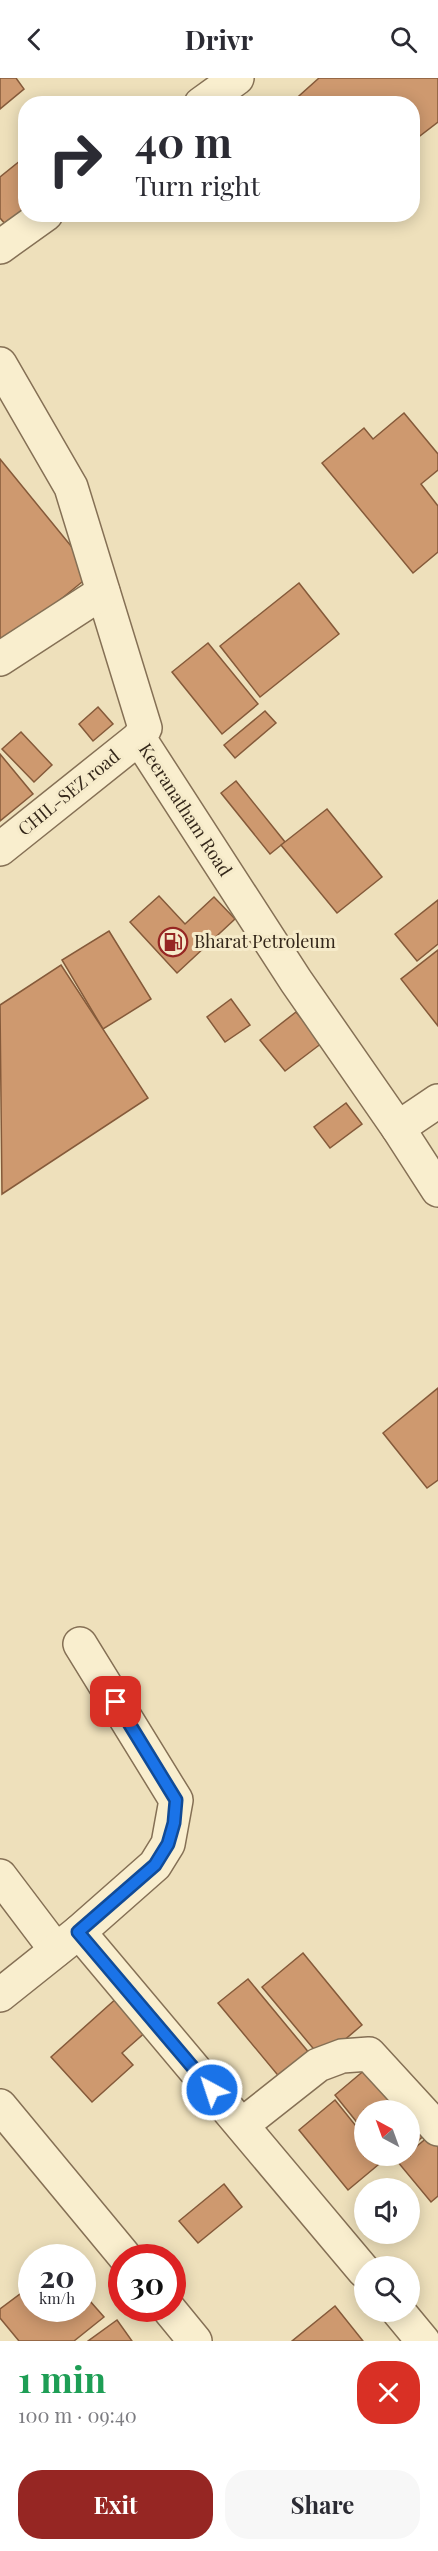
<!DOCTYPE html>
<html lang="en">
<head>
<meta charset="utf-8">
<style>
	:root { --surface:#fff; --page:#f7f7f7; --text:#2b2b33; --muted:#7c7c81; --accent:#962623 }
	body { margin:0; font-family:"Playfair Display",serif; background:var(--page); color:var(--text); height:100vh; display:flex; flex-direction:column; font-size:22px; white-space:nowrap }
	* { box-sizing:border-box; margin:0 }
	p { font-size:20px; color:var(--muted) }
	.icon { flex:none; width:33px; height:33px; fill:none; stroke:currentColor; stroke-width:2; stroke-linecap:round; stroke-linejoin:round }
	.map { position:relative; height:2263px; overflow:hidden }
	.sheet { display:flex; flex-direction:column; background:var(--surface); flex:1 }
	.sheet>* { flex:none }
	.banner { position:absolute; left:18px; top:18px; width:402px; height:126px; border-radius:24px; box-shadow:0 3px 15px #0003; background:#fff; color:var(--text); overflow:hidden }
	.needle { width:39px; rotate:319deg }
	.controls { position:absolute; left:354px; top:2022px; display:grid; gap:12px }
	.controls a { display:grid; place-items:center; width:66px; height:66px; border-radius:50%; background:var(--surface); box-shadow:0 3px 15px #0003; font-size:30px }
	.speed { position:absolute; left:18px; top:2166px; display:flex; gap:12px; font-size:30px; font-weight:700; text-align:center }
	.speed>* { display:grid; place-content:center; width:78px; height:78px; border-radius:50%; background:var(--surface); box-shadow:0 3px 15px #0003; line-height:1 }
	.speed small { font-size:15px; font-weight:400 }
	.speed .limit { border:9px solid #d22; background:#fff; color:#111 }
	.pin { position:absolute; display:grid; place-items:center; width:51px; height:51px; color:#fff; margin:-26px; border-radius:12px; box-shadow:0 3px 9px #0006 }
	.me { position:absolute; width:66px; margin:-33px; rotate:320deg; stroke-linejoin:round; filter:drop-shadow(0 0 4px #0008) }
	.turn { display:flex; align-items:center; gap:21px; height:126px; padding:0 18px; font-size:27px }
	.turn .icon { width:78px; height:78px; stroke-width:2.5 }
	.turn b { display:block; font-size:42px; line-height:51px }
	.round { display:grid; place-items:center; flex:none; width:63px; height:63px; border-radius:24px; background:var(--page) }
	.head { display:flex; align-items:center; justify-content:space-between; height:102px; padding:0 18px }
	h1 { font-size:36px; font-weight:700; line-height:45px; color:#1e9e55 }
	.action { display:flex; gap:12px; margin-top:auto; padding:12px 18px }
	.action a { flex:1; height:69px; border-radius:24px; background:var(--accent); color:#fff; font-size:24px; font-weight:700; line-height:69px; text-align:center }
	.action a+a { background:var(--page); color:var(--text) }
	header { display:flex; justify-content:space-between; align-items:center; height:78px; padding:0 18px; background:var(--surface); font-size:27px; font-weight:700 }
	.map>svg:first-child { display:block }
	.building { fill:#ce996f; stroke:#855a3a; stroke-width:1.5 }
	.lines { fill:none; stroke-linecap:round; stroke-linejoin:round }
	.minor-casing { stroke:#857055; stroke-width:36 }
	.minor { stroke:#f9eece; stroke-width:33 }
	.route-casing { stroke:#114b97; stroke-width:15 }
	.route { stroke:#1a73e8; stroke-width:10 }
	.labels { text-anchor:middle; stroke-width:6; stroke-linejoin:round; paint-order:stroke }
	.street-label { font-size:18px; fill:#34271a; stroke:#f6ebca }
	.poi-label { font-size:18px; fill:#34271a; stroke:#f6ebca; text-anchor:start }
</style>
</head>
<body>
<header><svg class="icon" aria-label="back" viewBox="0 0 24 24"><path d="M15 5l-7 7 7 7"/></svg>Drivr<svg class="icon" aria-label="search" viewBox="0 0 24 24"><circle cx="10" cy="10" r="6"/><path d="M15 15l6 6"/></svg></header>
<div class="map">
<svg width="438" height="2263" viewBox="0 0 438 2263">
	<rect width="100%" height="100%" fill="#eee0bb"/>
	<!-- building -->
	<g class="building">
		<path d="M0,0h16l8,11 -24,20z"/>
		<path d="M319,0h119v44l-26,20v-38h-122z"/>
		<path d="M26,78v56l-19,14 -7,-8v-41z"/>
		<path d="M404,335l34,41v16l-17,14 17,22v46l-25,21 -91,-110 42,-35 9,11z"/>
		<path d="M0,381l93,114 -87,71 -6,-7z"/>
		<path d="M299,505l40,51 -79,63 -40,-51z"/>
		<path d="M208,565l50,61 -36,30 -50,-62z"/>
		<path d="M98,629l15,17 -20,17 -14,-17z"/>
		<path d="M265,633l11,12 -41,35 -11,-13z"/>
		<path d="M21,654l31,33 -18,17 -32,-33z"/>
		<path d="M0,676l33,40 -33,27z"/>
		<path d="M236,703l49,61 -15,12 -49,-61z"/>
		<path d="M327,731l55,68 -45,36 -56,-68z"/>
		<path d="M159,818l26,28 29,-27 21,22 -58,54 -47,-51z"/>
		<path d="M438,822v44l-21,17 -22,-27z"/>
		<path d="M109,853l42,68 -48,30 -41,-69z"/>
		<path d="M438,872v76l-37,-47z"/>
		<path d="M61,887l87,133 -146,96 -2,-189z"/>
		<path d="M231,921l19,26 -25,17 -18,-25z"/>
		<path d="M296,934l26,31 -37,28 -25,-31z"/>
		<path d="M346,1025l16,21 -32,24 -16,-21z"/>
		<path d="M438,1310v92l-11,8 -44,-55z"/>
		<path d="M303,1875l59,72 -40,34 -60,-72z"/>
		<path d="M248,1901l67,81 -29,25 -68,-82z"/>
		<path d="M118,1919l30,33 -26,23 11,12 -41,37 -41,-45z"/>
		<path d="M373,1985l56,68 -19,17v-38h-46v21l-29,-36z"/>
		<path d="M335,2022l29,36v20h17l3,4 -36,30 -49,-60z"/>
		<path d="M429,2058l9,11v49l-7,6 -34,-41 8,-5h5v-4z"/>
		<path d="M385,2078h15l-9,7z"/>
		<path d="M224,2106l18,23 -44,36 -19,-22z"/>
		<path d="M32,2207v23h50v-16l22,25 -30,24h-55l-19,-23v-9z"/>
		<path d="M335,2228l28,35h-71z"/>
		<path d="M117,2242l15,21h-44z"/>
	</g>
	<g class="lines">
		<!-- minor casing -->
		<g class="minor-casing">
			<g id="minor">
				<path d="M201,26l36,-26"/>
				<path d="M0,169l46,-33"/>
				<path d="M0,286l71,123 74,241 -6,10 157,243 102,147 40,62"/>
				<path d="M0,581l103,-67"/>
				<path d="M0,771l139,-111"/>
				<path d="M398,1050l40,-27"/>
				<path d="M0,1798l56,74"/>
				<path d="M79,1854l76,-67 13,-21 8,-44 -96,-156"/>
				<path d="M0,1917l79,-63 285,339"/>
				<path d="M0,2028l126,152"/>
				<path d="M242,2047l76,-60 24,-9 27,-2 69,75"/>
				<path d="M168,2230l27,33"/>
				<path d="M399,2234l24,29"/>
			</g>
		</g>
		<!-- minor -->
		<use href="#minor" class="minor"/>
	</g>
	<g class="lines">
		<!-- route casing -->
		<g class="route-casing">
			<path id="route" d="M116,1624l60,98 -2,23 -6,21 -13,21 -77,67 134,158"/>
		</g>
		<!-- route -->
		<use href="#route" class="route"/>
	</g>
	<!-- icons -->
	<defs>
		<g id="fuel-ring" transform="scale(1.5)"><circle r="9.5" fill="#f6ebca" stroke="#962623" stroke-width="1.5"/><path d="M-5.5-6h7V0h2V4h1.3V-2.5L3-4.5l.8-.8L6-3V5H2.5V1h-1V6h-7ZM-4.2-4.7v3.2H.2V-4.7Z" fill="#962623"/></g>
	</defs>
	<g fill-rule="evenodd">
		<use href="#fuel-ring" x="173" y="864"/>
	</g>
	<g class="labels">
		<!-- street labels -->
		<g class="street-label">
			<text transform="translate(69 715) rotate(-39)" y="6">CHIL-SEZ road</text>
			<text transform="translate(185 732) rotate(57)" y="6">Keeranatham Road</text>
		</g>
		<!-- poi labels -->
		<g class="poi-label">
			<text x="194" y="870">Bharat Petroleum</text>
		</g>
	</g>
</svg>
<div class="controls">
<a><svg class="needle" viewBox="-14 -14 28 28"><path d="M0-13l5 13h-10z" fill="#e53935"/><path d="M0 13l5-13h-10z" fill="#7c7c81"/></svg></a>
<a><svg class="icon" aria-label="sound" viewBox="0 0 24 24"><path d="M4 9h4l5-4v14l-5-4H4zM17 9q2 3 0 6"/></svg></a>
<a><svg class="icon" aria-label="search" viewBox="0 0 24 24"><circle cx="10" cy="10" r="6"/><path d="M15 15l6 6"/></svg></a>
</div>
<div class="speed"><div>20<small>km/h</small></div><div class="limit">30</div></div>
<div class="pin" style="left:116px;top:1624px;background:#d93025"><svg class="icon" aria-label="arrive" viewBox="0 0 24 24"><path d="M6 21V4h12l-3 4 3 4H6"/></svg></div>
<svg class="me" style="left:212px;top:2012px" viewBox="-20 -20 40 40"><circle r="17" fill="#1a73e8" stroke="#fff" stroke-width="3"/><path d="M0-11L8 9 0 5-8 9z" fill="#fff"/></svg>
<div class="banner">
<div class="turn"><svg class="icon" aria-label="right" viewBox="0 0 24 24"><path d="M7 20v-9h11M14 6l5 5-5 5"/></svg><div><b>40 m</b>Turn right</div></div>
</div>
</div>
<section class="sheet">
<div class="head"><div><h1>1 min</h1><p>100 m · 09:40</p></div><a class="round" style="background:#d93025;color:#fff"><svg class="icon" aria-label="close" viewBox="0 0 24 24"><path d="M6 6l12 12M18 6L6 18"/></svg></a></div>
<div class="action"><a>Exit</a><a>Share</a></div>
</section>
</body>
</html>
